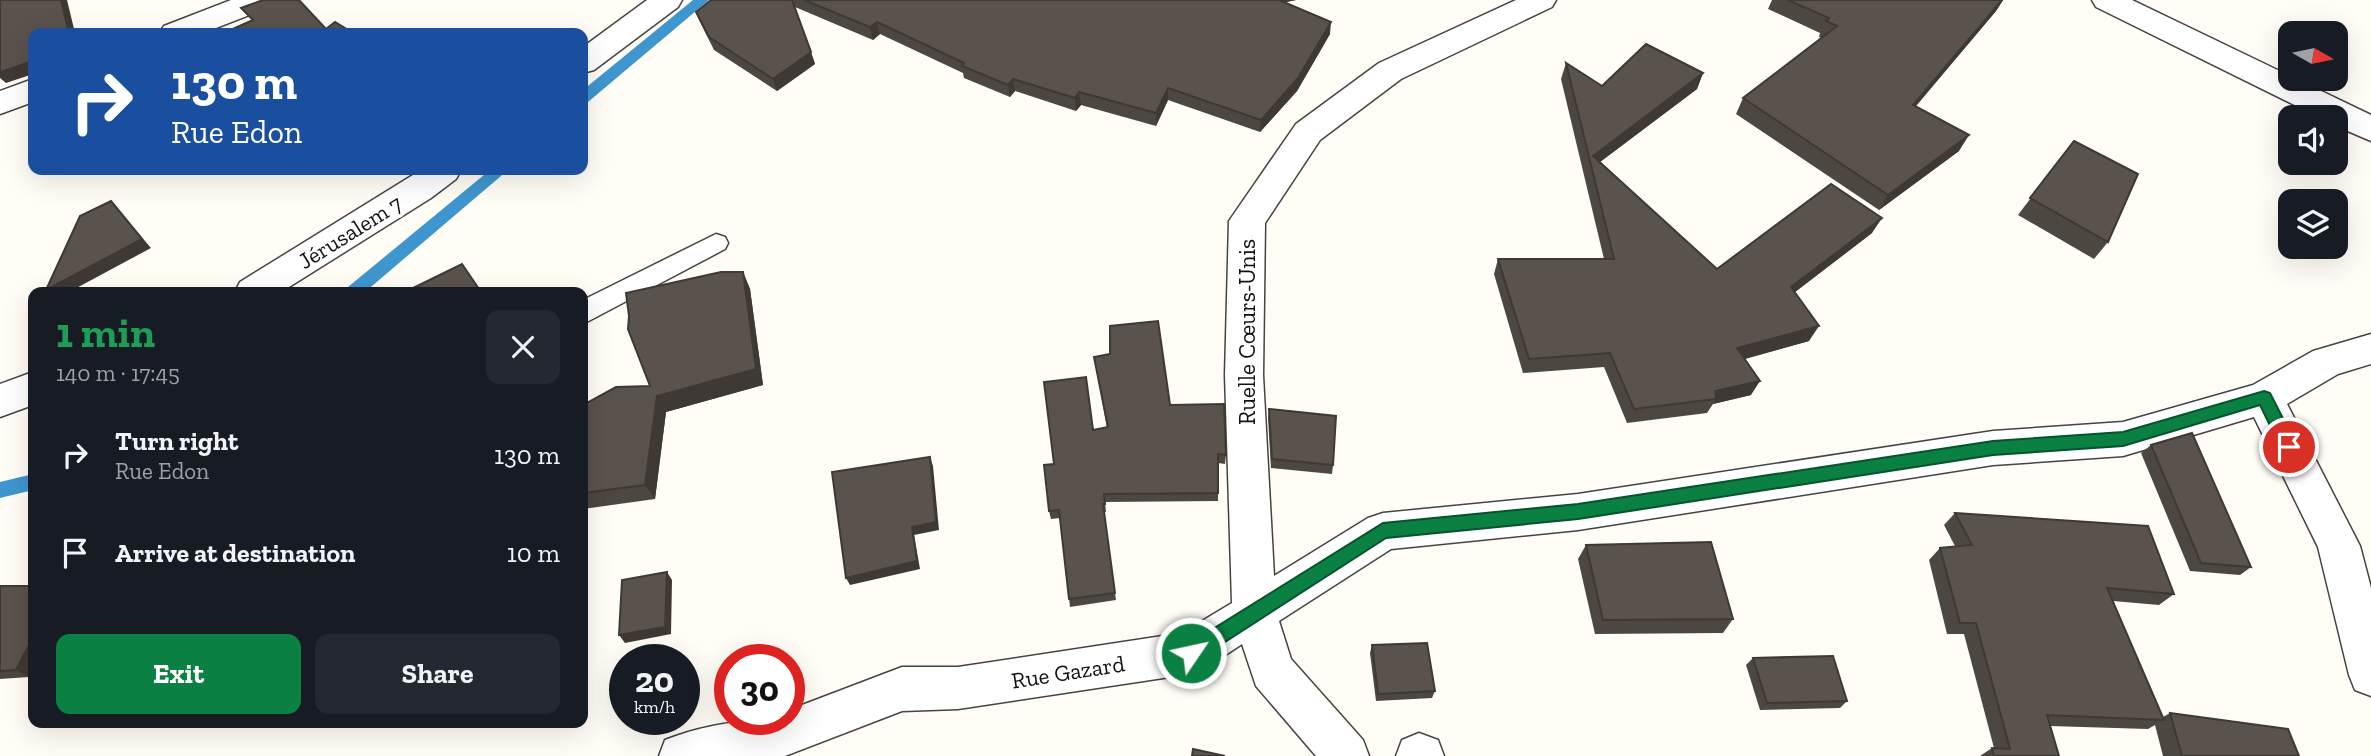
<!DOCTYPE html>
<html lang="en">
<head>
<meta charset="utf-8">
<style>
	:root { --surface:#171b24; --page:#242831; --text:#f1f3f6; --muted:#9ea1a6; --accent:#0b8043 }
	body { margin:0; font-family:"Zilla Slab",serif; background:var(--page); color:var(--text); height:100vh; display:flex; flex-direction:column; font-size:26px; white-space:nowrap }
	* { box-sizing:border-box; margin:0 }
	p { font-size:23px; color:var(--muted) }
	.icon { flex:none; width:38px; height:38px; fill:none; stroke:currentColor; stroke-width:2; stroke-linecap:round; stroke-linejoin:round }
	.map { position:relative; flex:1; overflow:hidden }
	.side { position:absolute; left:28px; top:287px; width:560px; height:441px; display:flex; flex-direction:column; background:var(--surface); border-radius:14px; box-shadow:0 7px 28px #0002 }
	.side>* { flex:none }
	.hud { position:absolute; left:28px; top:28px; width:560px; height:147px; border-radius:14px; box-shadow:0 7px 28px #0002; background:#1a4fa0; color:#fff; overflow:hidden }
	.needle { width:46px; rotate:99deg }
	.fabs { position:absolute; left:2278px; top:21px; display:grid; gap:14px }
	.fabs a { display:grid; place-items:center; width:70px; height:70px; border-radius:14px; background:var(--surface); box-shadow:0 7px 28px #0002; font-size:35px }
	.speed { position:absolute; left:609px; top:644px; display:flex; gap:14px; font-size:35px; font-weight:700; text-align:center }
	.speed>* { display:grid; place-content:center; width:91px; height:91px; border-radius:50%; background:var(--surface); box-shadow:0 7px 28px #0002; line-height:1 }
	.speed small { font-size:18px; font-weight:400 }
	.speed .limit { border:10px solid #d22; background:#fff; color:#111 }
	.pin { position:absolute; display:grid; place-items:center; width:60px; height:60px; color:#fff; margin:-30px; border:4px solid #fff; border-radius:50%; box-shadow:0 2px 7px #0007 }
	.me { position:absolute; width:77px; margin:-38px; rotate:56deg; stroke-linejoin:round; filter:drop-shadow(0 0 5px #0008) }
	.turn { display:flex; align-items:center; gap:24px; height:147px; padding:0 28px; font-size:32px }
	.turn .icon { width:91px; height:91px; stroke-width:2.5 }
	.turn b { display:block; font-size:49px; line-height:60px }
	.round { display:grid; place-items:center; flex:none; width:74px; height:74px; border-radius:14px; background:var(--page) }
	.summary { display:flex; align-items:center; justify-content:space-between; height:119px; padding:0 28px }
	h1 { font-size:42px; font-weight:700; line-height:52px; color:#1e9e55 }
	.cta { display:flex; gap:14px; margin-top:auto; padding:14px 28px }
	.cta a { flex:1; height:80px; border-radius:14px; background:var(--accent); color:#fff; font-size:28px; font-weight:700; line-height:80px; text-align:center }
	.cta a+a { background:var(--page); color:var(--text) }
	ul { padding:0; list-style:none }
	li { display:flex; align-items:center; gap:21px; height:98px; padding:0 28px }
	li div { flex:1 }
	li b { display:block; font-size:26px }
	li em { font-style:normal }
	.map>svg:first-child { display:block }
	.lines { fill:none; stroke-linecap:round; stroke-linejoin:round }
	.stream { fill:#3f96cf; fill-rule:evenodd }
	.lane-casing { stroke:#444; stroke-width:3 }
	.street-casing { stroke:#444; stroke-width:3 }
	.lane { fill:#fff; fill-rule:evenodd }
	.street { fill:#fff; fill-rule:evenodd }
	.wall { fill:#4d4742 }
	.shaded-wall { fill:#3f3936 }
	.building { fill:#5a524d; stroke:#3f3936; stroke-width:2 }
	.route { fill:#0b8043; stroke:#07532c; stroke-width:2 }
	.labels { text-anchor:middle; stroke-width:7; stroke-linejoin:round; paint-order:stroke }
	.street-label { font-size:23px; fill:#111; stroke:#fff }
</style>
</head>
<body>
<div class="map">
<svg width="2371" height="756" viewBox="0 0 2371 756">
	<rect width="100%" height="100%" fill="#fffdf5"/>
	<g class="lines">
		<!-- stream -->
		<g class="stream">
			<path d="M693,0h16l-121,102 -5,1v-13z"/>
			<path d="M490,170h18l-143,122h-19l2,-5z"/>
			<path d="M33,474v16l-33,8v-16z"/>
		</g>
		<!-- lane casing -->
		<g class="lane-casing">
			<path id="lane" d="M716,234l9,3 3,6 -3,6 -142,75v-23l4,-3z"/>
		</g>
		<!-- street casing -->
		<g class="street-casing">
			<g id="street">
				<path d="M231,0h43l-4,7 -67,26h-44l5,-7z"/>
				<path d="M647,0h35l-4,7 -84,63 -11,3v-26z"/>
				<path d="M1516,0h40l-4,7 -151,72 -81,61 -55,83 -2,152 11,201 94,-58 15,-5 195,-19 415,-63 130,-9 130,-37 60,-34 58,-17v30l-33,10 -51,30 73,142 11,42v108l-16,-6 -6,-15 -31,-128 -64,-130 -131,39 -130,9 -415,65 -187,19 -112,72 12,38 72,81 6,16h-53l-60,-70 -14,-42 -36,24 -16,6 -232,35 -56,2 -117,45h-126l6,-16c39,-16 83,-21 124,-21v-9l113,-43h56l224,-34 50,-30 -7,-228 4,-154 67,-97 83,-61z"/>
				<path d="M2092,0h40l239,115v26l-35,-15v-9h-17l-223,-110z"/>
				<path d="M33,79v23l-33,12v-23z"/>
				<path d="M421,170h40l-5,9 -25,19 -150,94h-46l5,-10z"/>
				<path d="M33,372v33l-33,12v-33z"/>
				<path d="M1419,733l19,7 6,16h-48l6,-16z"/>
			</g>
		</g>
		<!-- lane -->
		<use href="#lane" class="lane"/>
		<!-- street -->
		<use href="#street" class="street"/>
	</g>
	<!-- wall -->
	<g class="wall">
		<path d="M711,0h585l-11,2 45,32 -33,57 -37,41 -92,-32 -12,26 -75,-21 -5,6 -61,-20 -5,6 -46,-19 -1,-5 -83,-39 -7,6 -78,-33 20,57 -38,27 -63,-41 -13,-26 -5,-12z"/>
		<path d="M1772,0h231l-7,11 -80,95 43,45 -80,59 -143,-96 7,-16 79,-60 -3,-1 1,-4 -52,-24z"/>
		<path d="M1566,63l36,23 101,-13 -6,16 -97,73 117,107 155,-36 -77,59 14,49 -64,18 6,36 -38,9 -6,9 -80,10 -23,-56 -81,6 -29,-99 4,-15h106l-43,-180z"/>
		<path d="M2074,141l34,101 -14,17 -76,-44z"/>
		<path d="M743,272l7,17 13,96 -97,27 -11,87 -72,10v-104l67,-19z"/>
		<path d="M1094,357l76,48 56,50 -1,9 -7,-1v38l-113,1 1,10h-2l12,88 -46,7 -10,-89 -9,1 -2,-8 5,-47 53,-36z"/>
		<path d="M1269,409l64,56 -1,9 -61,-6 -3,-50z"/>
		<path d="M2151,445l100,122 -11,8 -50,-4 -49,-118z"/>
		<path d="M1955,513l219,81 -15,11 -46,-4 50,116 7,-4 129,43h-136l-8,-31 -7,4 -98,-3 9,30h-79l12,-8h2l-30,-114h-17l-18,-74 11,-12 15,-2 -11,-21z"/>
		<path d="M1586,545l147,74 -10,14 -128,1 -17,-75z"/>
		<path d="M0,586h33v83l-4,8 -29,2z"/>
		<path d="M1372,645l63,46 -3,7 -56,3 -6,-48z"/>
		<path d="M1753,658l94,43 -7,7 -80,2 -14,-45z"/>
	</g>
	<!-- shaded-wall -->
	<g class="shaded-wall">
		<path d="M61,0h6l8,33h-6z"/>
		<path d="M1265,0h31l-31,7z"/>
		<path d="M2002,0h1l-7,11 -92,109 9,-15z"/>
		<path d="M877,22l3,12 -7,6 -3,-13z"/>
		<path d="M1331,22l-1,12 -33,57 -37,41 1,-12z"/>
		<path d="M811,52l4,12 -38,27 -4,-12z"/>
		<path d="M33,61v13l-27,9 -6,-5v-6z"/>
		<path d="M1703,73l-6,16 -105,79 1,-12z"/>
		<path d="M1013,79l2,12 -5,6 -2,-12z"/>
		<path d="M1168,88v12l-12,26v-13z"/>
		<path d="M1079,92l2,13 -5,6 -1,-13z"/>
		<path d="M1969,135l-10,16 -80,59 9,-15z"/>
		<path d="M111,201l40,47 -82,44h-20l-3,-2z"/>
		<path d="M1882,218l-10,15 -90,69 9,-15z"/>
		<path d="M743,272l7,17 13,96 -97,27 -11,87 -10,-14 12,-89z"/>
		<path d="M1819,326l-10,15 -80,22 8,-15z"/>
		<path d="M1760,381l-9,14 -38,9 3,-5 -1,-8z"/>
		<path d="M930,457l3,9 6,64 -25,5 6,34 -70,16 -4,-7 66,-51z"/>
		<path d="M667,572l5,8 -1,54 -46,9 -6,-8z"/>
		<path d="M33,637v32l-4,8 -13,-7z"/>
	</g>
	<!-- building -->
	<g class="building">
		<path d="M0,0h61l8,33h-36v28l-33,11z"/>
		<path d="M263,0h36l27,29 9,-7 18,11h-129l29,-13 -12,-12z"/>
		<path d="M711,0h81l19,52 -38,27 -64,-42 -13,-25z"/>
		<path d="M804,0h475l52,22 -33,56 -37,42 -93,-32 -12,25 -77,-21 -4,6 -62,-19 -5,6 -46,-19 2,-3 -87,-41 -7,5z"/>
		<path d="M1788,0h214l-89,105 56,30 -81,60 -145,-97 94,-72 -11,-5 3,-3z"/>
		<path d="M1646,44l57,29 -110,83 124,113 114,-85 51,34 -91,69 28,39 -82,22 23,33 -45,10 1,8 -82,10 -24,-56 -81,6 -31,-100h116l-48,-196 36,23z"/>
		<path d="M2074,141l64,33 -30,68 -78,-44z"/>
		<path d="M111,201l31,38 -96,51 34,-74z"/>
		<path d="M462,264l19,28h-76z"/>
		<path d="M721,272h22l13,97 -99,27 -12,89 -62,8v-88l33,-18 34,-1 -22,-57 1,-13 -3,-23z"/>
		<path d="M1158,321l12,84 54,-1 2,51 -8,-1v39l-114,1 1,10h-2l12,89 -46,6 -10,-89 -10,1 -5,-46 10,-1 -10,-82 42,-5 7,53 15,-3 -14,-70 16,-3v-28z"/>
		<path d="M1269,409l67,7 -3,49 -61,-6z"/>
		<path d="M2192,433l59,134 -50,-4 -50,-118z"/>
		<path d="M930,457l6,65 -24,5 5,34 -71,17 -14,-106z"/>
		<path d="M1955,513l193,13 26,68 -67,-6 57,132 -117,-5 12,41h-65l-2,-8 18,1 -34,-126h-16l-20,-75 32,-3z"/>
		<path d="M1711,542l22,77 -130,1 -17,-75z"/>
		<path d="M667,572l-2,55 -46,8 3,-55z"/>
		<path d="M0,586h33v51l-17,33 -16,1z"/>
		<path d="M1427,643l8,48 -57,3 -6,-49z"/>
		<path d="M1833,656l14,45 -80,2 -14,-45z"/>
		<path d="M2170,713l118,16 11,27h-117z"/>
		<path d="M1193,749l32,7h-33z"/>
	</g>
	<!-- route -->
	<path class="route" d="M2264,391l6,2 25,49 2,5 -2,5h-12l-23,-47 -137,41 -130,9 -415,64 -192,19 -189,122 -6,2 -7,-2 -3,-7 3,-6 199,-124 195,-19 415,-63 130,-9z"/>
	<g class="labels">
		<!-- street labels -->
		<g class="street-label">
			<text transform="translate(350 232) rotate(-32)" y="8">Jérusalem 7</text>
			<text transform="translate(1247 332) rotate(-90)" y="8">Ruelle Cœurs-Unis</text>
			<text transform="translate(1068 672) rotate(-9)" y="8">Rue Gazard</text>
		</g>
	</g>
</svg>
<div class="fabs">
<a><svg class="needle" viewBox="-14 -14 28 28"><path d="M0-13l5 13h-10z" fill="#e53935"/><path d="M0 13l5-13h-10z" fill="#9ea1a6"/></svg></a>
<a><svg class="icon" aria-label="sound" viewBox="0 0 24 24"><path d="M4 9h4l5-4v14l-5-4H4zM17 9q2 3 0 6"/></svg></a>
<a><svg class="icon" aria-label="layers" viewBox="0 0 24 24"><path d="M12 4l9 5-9 5-9-5zM3 14l9 5 9-5"/></svg></a>
</div>
<div class="speed"><div>20<small>km/h</small></div><div class="limit">30</div></div>
<div class="pin" style="left:2289px;top:447px;background:#d93025"><svg class="icon" aria-label="arrive" viewBox="0 0 24 24"><path d="M6 21V4h12l-3 4 3 4H6"/></svg></div>
<svg class="me" style="left:1191px;top:653px" viewBox="-20 -20 40 40"><circle r="17" fill="#0b8043" stroke="#fff" stroke-width="3"/><path d="M0-11L8 9 0 5-8 9z" fill="#fff"/></svg>
<div class="hud">
<div class="turn"><svg class="icon" aria-label="right" viewBox="0 0 24 24"><path d="M7 20v-9h11M14 6l5 5-5 5"/></svg><div><b>130 m</b>Rue Edon</div></div>
</div>
<section class="side">
<div class="summary"><div><h1>1 min</h1><p>140 m · 17:45</p></div><a class="round"><svg class="icon" aria-label="close" viewBox="0 0 24 24"><path d="M6 6l12 12M18 6L6 18"/></svg></a></div>
<ul>
<li><svg class="icon" aria-label="right" viewBox="0 0 24 24"><path d="M7 20v-9h11M14 6l5 5-5 5"/></svg><div><b>Turn right</b><p>Rue Edon</p></div><em>130 m</em></li>
<li><svg class="icon" aria-label="arrive" viewBox="0 0 24 24"><path d="M6 21V4h12l-3 4 3 4H6"/></svg><div><b>Arrive at destination</b></div><em>10 m</em></li>
</ul>
<div class="cta"><a>Exit</a><a>Share</a></div>
</section>
</div>
</body>
</html>
